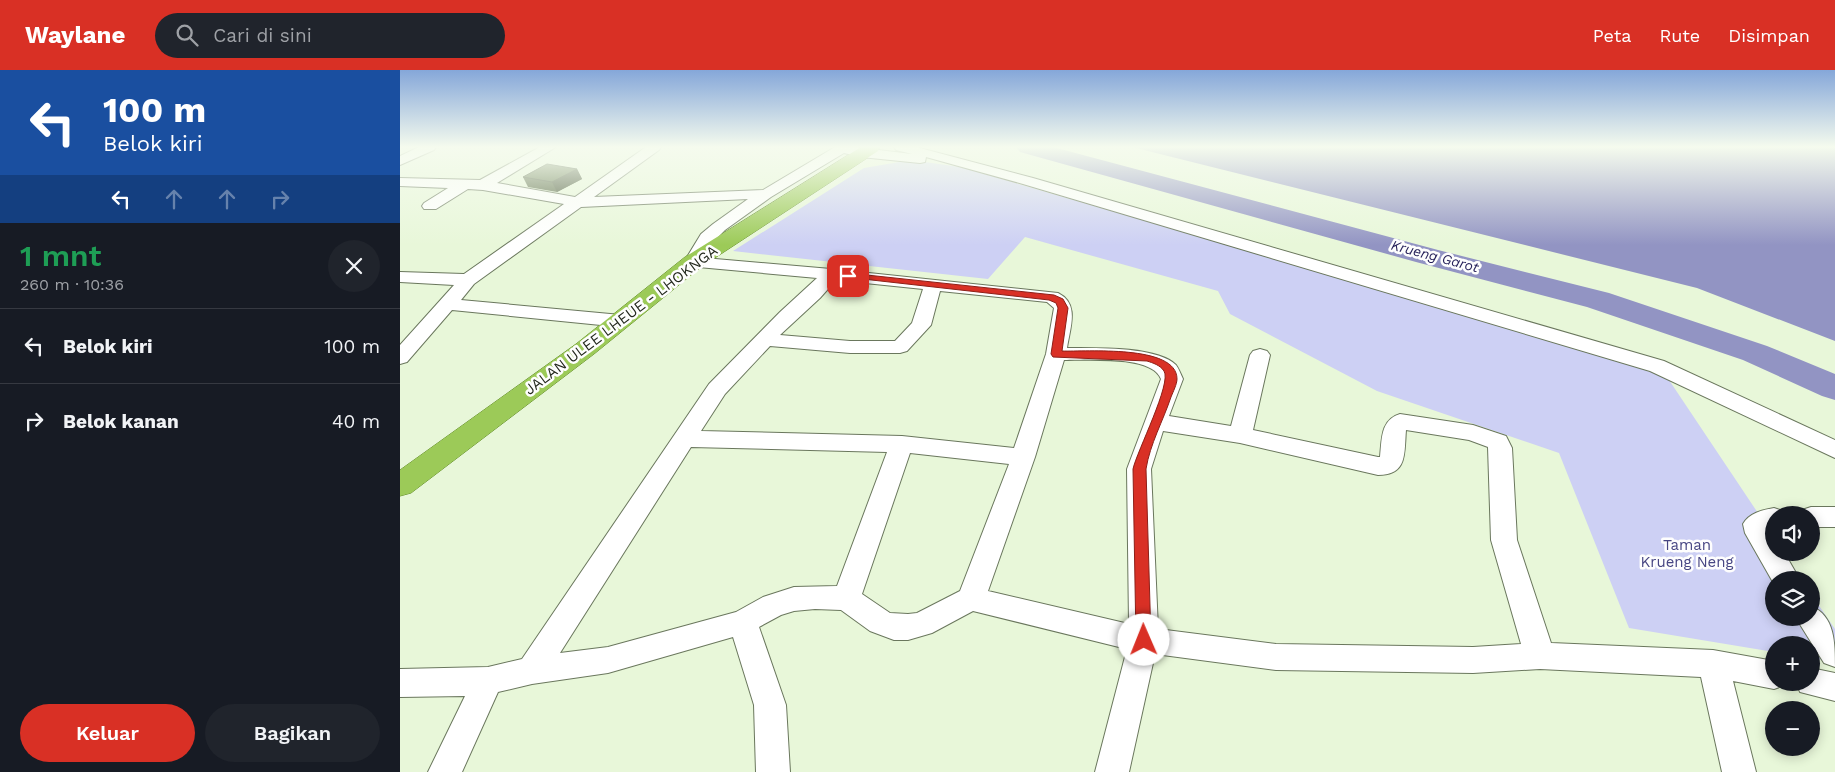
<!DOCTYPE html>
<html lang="id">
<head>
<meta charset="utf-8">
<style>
	:root { --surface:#171b24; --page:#20242c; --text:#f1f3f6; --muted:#9ea1a6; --line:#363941; --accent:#d93025 }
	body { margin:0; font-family:"Work Sans",sans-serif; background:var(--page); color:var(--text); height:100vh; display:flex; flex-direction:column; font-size:19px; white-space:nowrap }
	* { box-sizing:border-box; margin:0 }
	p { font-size:16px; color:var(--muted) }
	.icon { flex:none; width:28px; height:28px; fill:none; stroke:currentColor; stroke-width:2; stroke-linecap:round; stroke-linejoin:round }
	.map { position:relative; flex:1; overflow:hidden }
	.details { display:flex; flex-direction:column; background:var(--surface); width:400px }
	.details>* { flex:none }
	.guide { background:#1a4fa0; color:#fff; overflow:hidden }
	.tools { position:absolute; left:1365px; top:436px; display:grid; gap:10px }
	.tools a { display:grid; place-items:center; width:55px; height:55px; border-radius:50%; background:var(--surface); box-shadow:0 2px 12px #0003; font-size:25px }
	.pin { position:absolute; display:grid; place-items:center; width:42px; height:42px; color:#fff; margin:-21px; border-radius:10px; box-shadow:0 2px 8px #0006 }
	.me { position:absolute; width:55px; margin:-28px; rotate:359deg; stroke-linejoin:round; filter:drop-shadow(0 0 4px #0008) }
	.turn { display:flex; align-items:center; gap:18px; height:105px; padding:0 20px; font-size:22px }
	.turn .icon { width:65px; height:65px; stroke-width:2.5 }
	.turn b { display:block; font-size:35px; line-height:42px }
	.lanes { display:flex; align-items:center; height:48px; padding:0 20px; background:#0003; justify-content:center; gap:25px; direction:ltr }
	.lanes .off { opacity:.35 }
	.round { display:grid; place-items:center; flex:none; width:52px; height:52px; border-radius:26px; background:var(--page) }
	.summary { display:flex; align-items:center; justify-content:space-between; height:85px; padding:0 20px }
	h1 { font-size:30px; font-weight:600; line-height:38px; color:#1e9e55 }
	.button { display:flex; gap:10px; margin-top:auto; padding:10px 20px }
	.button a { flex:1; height:58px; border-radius:30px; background:var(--accent); color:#fff; font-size:20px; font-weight:600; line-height:58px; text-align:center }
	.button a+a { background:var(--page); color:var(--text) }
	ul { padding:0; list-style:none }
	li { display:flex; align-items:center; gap:15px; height:75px; padding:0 20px; border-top:1px solid var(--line) }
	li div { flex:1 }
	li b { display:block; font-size:19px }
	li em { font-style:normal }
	header { display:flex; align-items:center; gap:30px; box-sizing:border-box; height:70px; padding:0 25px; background:var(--accent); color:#fff }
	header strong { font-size:24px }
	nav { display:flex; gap:28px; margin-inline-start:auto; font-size:18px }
	.search { width:350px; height:45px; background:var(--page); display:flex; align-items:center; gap:12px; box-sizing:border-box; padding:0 18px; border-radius:28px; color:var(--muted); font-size:19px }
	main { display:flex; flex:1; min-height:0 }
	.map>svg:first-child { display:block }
	.green { fill:#cdd0f4 }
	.water { fill:#9294c3 }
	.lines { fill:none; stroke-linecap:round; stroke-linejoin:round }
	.river { fill:#9294c3; fill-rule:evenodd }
	.minor-casing { stroke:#6a775d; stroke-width:2 }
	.trunk-casing { stroke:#618929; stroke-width:1 }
	.minor { fill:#fff; fill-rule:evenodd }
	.trunk { fill:#9cca58; fill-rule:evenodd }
	.wall { fill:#4f613b }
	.shaded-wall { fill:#404f30 }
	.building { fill:#5c7145; stroke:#404f30 }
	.route { fill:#d93025; stroke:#8d1f18 }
	.labels { text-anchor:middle; stroke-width:5; stroke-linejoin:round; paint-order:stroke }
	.far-water-label { font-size:14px; font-style:italic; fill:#241f58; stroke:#fefefe }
	.street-label { font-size:15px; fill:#23281d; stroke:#fefefe }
	.park-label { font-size:15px; fill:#474683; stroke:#fefefe }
</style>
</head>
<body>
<header>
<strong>Waylane</strong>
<div class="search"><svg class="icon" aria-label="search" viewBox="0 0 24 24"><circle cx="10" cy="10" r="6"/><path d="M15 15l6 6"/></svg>Cari di sini</div>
<nav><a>Peta</a><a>Rute</a><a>Disimpan</a></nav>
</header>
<main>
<section class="details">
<div class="guide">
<div class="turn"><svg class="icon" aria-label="left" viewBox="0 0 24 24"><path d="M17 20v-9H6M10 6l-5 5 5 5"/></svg><div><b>100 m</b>Belok kiri</div></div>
<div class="lanes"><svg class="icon" aria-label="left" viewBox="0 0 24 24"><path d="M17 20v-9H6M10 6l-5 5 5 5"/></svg><svg class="icon off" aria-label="ahead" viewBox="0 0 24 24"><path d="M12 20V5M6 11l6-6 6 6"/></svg><svg class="icon off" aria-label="ahead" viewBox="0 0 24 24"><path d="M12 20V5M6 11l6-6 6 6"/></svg><svg class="icon off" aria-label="right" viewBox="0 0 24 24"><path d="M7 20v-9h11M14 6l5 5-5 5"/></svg></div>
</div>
<div class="summary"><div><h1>1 mnt</h1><p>260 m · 10:36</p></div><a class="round"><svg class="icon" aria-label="close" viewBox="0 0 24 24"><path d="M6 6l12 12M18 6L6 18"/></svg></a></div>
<ul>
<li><svg class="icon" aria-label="left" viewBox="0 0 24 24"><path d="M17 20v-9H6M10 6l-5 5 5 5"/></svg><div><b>Belok kiri</b></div><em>100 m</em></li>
<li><svg class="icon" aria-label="right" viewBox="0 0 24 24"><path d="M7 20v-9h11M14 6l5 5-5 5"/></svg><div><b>Belok kanan</b></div><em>40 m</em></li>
</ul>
<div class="button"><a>Keluar</a><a>Bagikan</a></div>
</section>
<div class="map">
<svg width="1435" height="702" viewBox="0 0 1435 702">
	<rect width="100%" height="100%" fill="#e8f7d9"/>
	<!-- green -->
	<path class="green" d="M511,90l49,7 703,204 111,166v15l10,1 18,27h-28v38h37v-24l24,35v33l-24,-4v-13h-37v7l-145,-24 -70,-175 -182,-62 -147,-77 -12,-23 -193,-54 -37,42 -255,-28 131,-83z"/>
	<!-- water -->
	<path class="water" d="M732,77h703v194l-138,-53z"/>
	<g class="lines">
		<!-- river -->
		<path class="river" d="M616,77h37l385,103 171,43 158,53 68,28v26l-13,-4 -79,-36 -156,-53 -171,-45 -396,-110z"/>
		<!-- minor casing -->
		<g class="minor-casing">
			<g id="minor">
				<path d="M19,77h17l-2,3 -34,15v-9z"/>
				<path d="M140,77h16l-59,36 78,14 71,-50h15l-2,3 -65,47 169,-7 72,-43h18l59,7 -16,-4 -2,-3h22l117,31 631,183 171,79v18l-185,-87 -627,-187 -97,-27 -1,5 -5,1 -59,-6 -17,-4 -73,44 -46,33 -11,11 -10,17 127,11 227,24c22,11 12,34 9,55 26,0 90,-2 109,17 3,4 5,10 7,14l-14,37 62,10 19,-71 3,-4 7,-2 7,2 3,4 -17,75 125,27h2c2,-17 0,-37 20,-43l73,11 33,11 6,12 5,92 34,103 162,7 61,11v21h12l-1,3 -11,4 -41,-8 23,91h-34l-21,-95 -161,-8 -67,4 -197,-3 -121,-16 -26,118h-34l32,-123 -154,-38 -41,22 -24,7h-14l-24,-9 -29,-21 -26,-1 -21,2 -13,4 -22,12 27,78 4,67h-34l-2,-67 -21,-68 -125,36 -76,11 -34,8 -36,80h-34l37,-76 -65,1v-28l88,-2 34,-8 187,-275 71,-72 37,-34 -130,-12 -3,-4 17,-28 12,-10 35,-25 -167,8 -107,77 -13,16 160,15 7,2 3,4 -3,4 -7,2 -169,-17 -45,52 -7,2v-19l54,-60 -54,-3v-10l64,2 100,-70 -81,-14 -15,-1 -32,20h-12l-2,-3 2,-3 24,-15 -48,-2v-8l80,2zM436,210l87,9 -11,34 -17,18h-45l-70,-6 40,-37zM540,221l107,11 7,6 -8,46 -32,94 -112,-12 -201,-5 24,-37 45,-48 80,7h50l7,-2 24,-26zM664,290c23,0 88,-5 97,19l-34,90 2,155 -141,-33 47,-134zM1006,360l63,10 19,7 3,93 30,104 -48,3 -197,-3 -118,-15 -7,-160 12,-38 77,12 138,32c30,0 26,-22 28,-45zM291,377l196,5 -50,134 -43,1 -31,10 -27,15 -128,35 -48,6zM510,383l99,11 -49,127 -43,22 -9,1 -18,-1 -28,-19z"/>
				<path d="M1411,437h24v20h-24v-12h-12l3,-5z"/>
				<path d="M1374,438l9,3 2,4h-11v13l-4,1 4,7v16h10l16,28h-26v4l-29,-51 -2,-9c6,-11 19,-14 31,-16z"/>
				<path d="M1411,536c24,10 24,37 24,61l-11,-4 -28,-45h15z"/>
				<path d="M1411,598l24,5v28l-35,-9 -4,-10h15z"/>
			</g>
		</g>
		<!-- trunk casing -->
		<g class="trunk-casing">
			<path id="trunk" d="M461,77h19l-2,4 -177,116 -107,87 -183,139 -11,3v-26l176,-126 109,-87z"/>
		</g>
		<!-- minor -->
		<use href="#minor" class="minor"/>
		<!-- trunk -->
		<use href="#trunk" class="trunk"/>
	</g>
	<!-- wall -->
	<path class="wall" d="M177,99l5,10 -25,13 -29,-5 -5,-10z"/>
	<!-- shaded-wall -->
	<path class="shaded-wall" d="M177,99l5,10 -25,13 -5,-10z"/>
	<!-- building -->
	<path class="building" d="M147,94l30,5 -25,13 -29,-5z"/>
	<!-- sky -->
	<linearGradient id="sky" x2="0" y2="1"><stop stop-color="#85a7d9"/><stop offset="0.44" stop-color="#f5fbee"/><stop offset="1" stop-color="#f5fbee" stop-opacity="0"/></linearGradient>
	<rect width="1435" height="175" fill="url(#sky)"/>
	<!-- route -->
	<path class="route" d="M448,203l206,22 9,4 5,9 -6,43c23,1 115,-7 115,28 0,5 -4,13 -6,18 -8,24 -21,47 -25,72l5,171 -2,5 -5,2 -6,-2 -2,-5 -3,-171c4,-18 39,-86 31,-98 -4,-6 -11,-8 -17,-10l-94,-4 -2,-3 7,-46 -2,-5 -7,-3 -204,-23 -2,-1z"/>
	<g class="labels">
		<!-- far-water labels -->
		<g class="far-water-label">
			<text transform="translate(1035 186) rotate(15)" y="5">Krueng Garot</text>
		</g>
		<!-- street labels -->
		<g class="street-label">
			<text transform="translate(221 250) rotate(-37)" y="5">JALAN ULEE LHEUE - LHOKNGA</text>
		</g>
		<!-- park labels -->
		<g class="park-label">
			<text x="1287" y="480">Taman<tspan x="1287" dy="17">Krueng Neng</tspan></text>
		</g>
	</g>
</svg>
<div class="tools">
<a><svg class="icon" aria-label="sound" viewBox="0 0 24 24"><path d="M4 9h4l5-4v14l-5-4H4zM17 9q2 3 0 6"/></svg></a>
<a><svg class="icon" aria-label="layers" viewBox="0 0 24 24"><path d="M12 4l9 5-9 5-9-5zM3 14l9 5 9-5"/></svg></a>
<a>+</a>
<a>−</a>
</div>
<div class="pin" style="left:448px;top:206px;background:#d93025"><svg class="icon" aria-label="arrive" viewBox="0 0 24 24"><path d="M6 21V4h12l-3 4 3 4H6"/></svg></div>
<svg class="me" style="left:744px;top:570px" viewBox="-20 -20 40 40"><circle r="19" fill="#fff"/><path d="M0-13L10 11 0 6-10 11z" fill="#d93025"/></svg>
</div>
</main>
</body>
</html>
